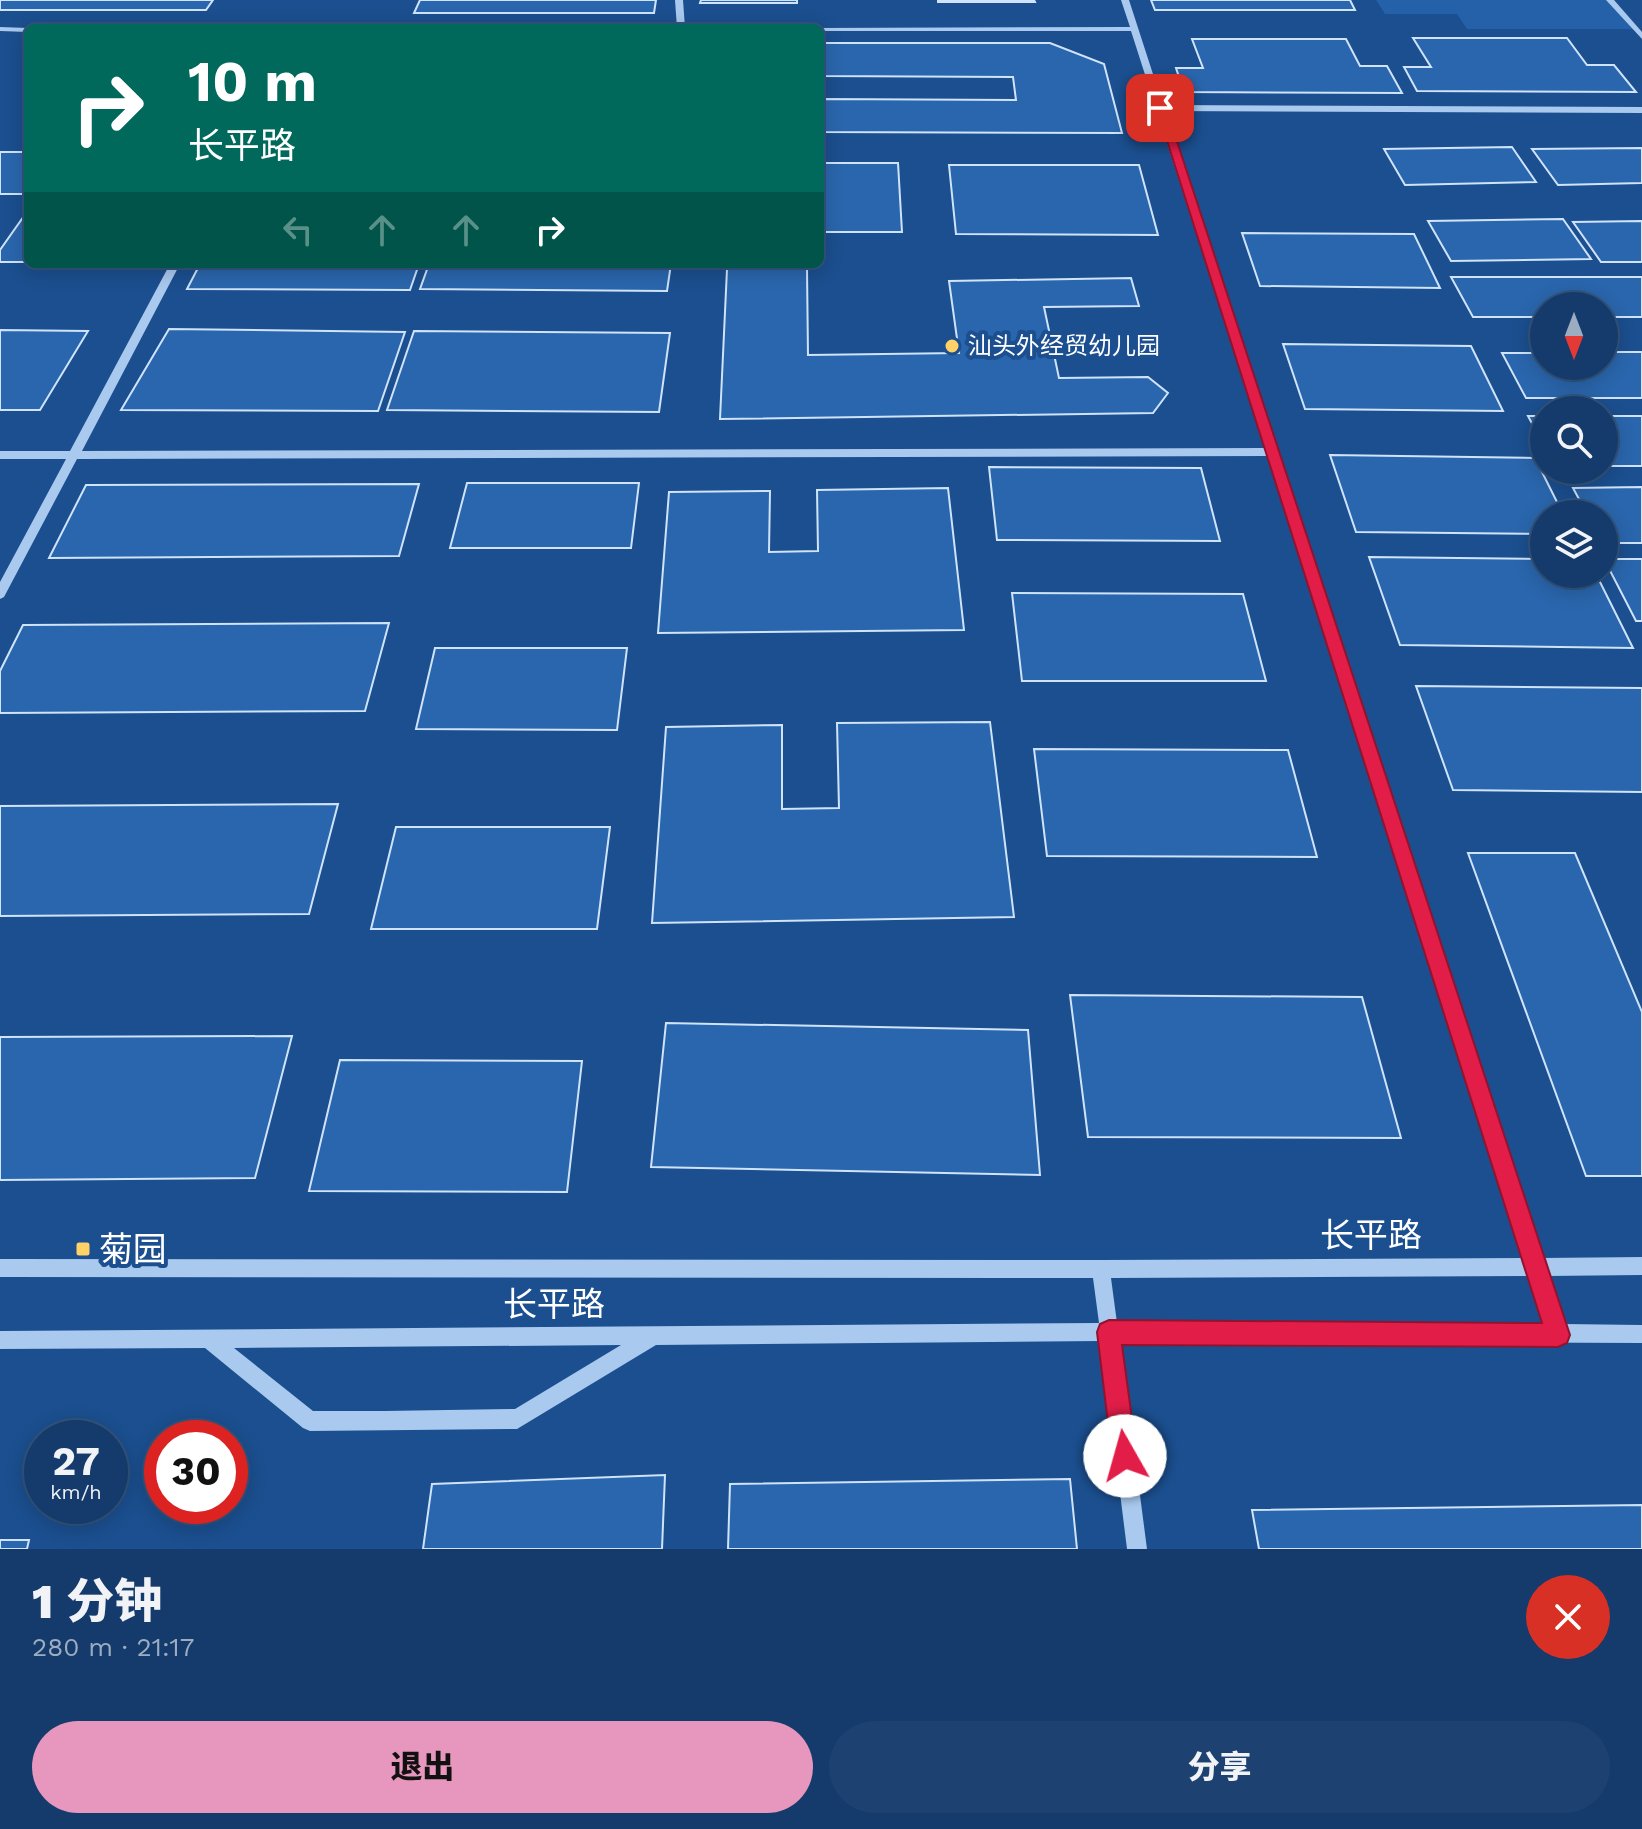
<!DOCTYPE html>
<html lang="zh">
<head>
<meta charset="utf-8">
<style>
	:root { --surface:#143b6b; --page:#1d4271; --text:#f1f3f6; --muted:#9dadc1; --line:#33557e; --accent:#e797bd }
	body { margin:0; font-family:"Work Sans","Noto Sans SC",sans-serif; background:var(--page); color:var(--text); height:100vh; display:flex; flex-direction:column; font-size:30px; white-space:nowrap }
	* { box-sizing:border-box; margin:0 }
	p { font-size:26px; color:var(--muted) }
	.icon { flex:none; width:44px; height:44px; fill:none; stroke:currentColor; stroke-width:2; stroke-linecap:round; stroke-linejoin:round }
	.map { position:relative; height:1549px; overflow:hidden }
	.details { display:flex; flex-direction:column; background:var(--surface); flex:1 }
	.details>* { flex:none }
	.hud { position:absolute; left:24px; top:24px; width:800px; height:244px; border-radius:12px; box-shadow:0 4px 20px #0003,0 0 0 2px var(--line); background:#00695c; color:#fff; overflow:hidden }
	.needle { width:52px; rotate:180deg }
	.buttons { position:absolute; left:1530px; top:292px; display:grid; gap:16px }
	.buttons a { display:grid; place-items:center; width:88px; height:88px; border-radius:50%; background:var(--surface); box-shadow:0 4px 20px #0003,0 0 0 2px var(--line); font-size:40px }
	.speed { position:absolute; left:24px; top:1420px; display:flex; gap:16px; font-size:40px; font-weight:700; text-align:center }
	.speed>* { display:grid; place-content:center; width:104px; height:104px; border-radius:50%; background:var(--surface); box-shadow:0 4px 20px #0003,0 0 0 2px var(--line); line-height:1 }
	.speed small { font-size:20px; font-weight:400 }
	.speed .limit { border:12px solid #d22; background:#fff; color:#111 }
	.pin { position:absolute; display:grid; place-items:center; width:68px; height:68px; color:#fff; margin:-34px; border-radius:16px; box-shadow:0 4px 12px #0006 }
	.me { position:absolute; width:88px; margin:-44px; rotate:353deg; stroke-linejoin:round; filter:drop-shadow(0 0 6px #0008) }
	.turn { display:flex; align-items:center; gap:28px; height:168px; padding:0 32px; font-size:36px }
	.turn .icon { width:104px; height:104px; stroke-width:2.5 }
	.turn b { display:block; font-size:56px; line-height:68px }
	.lanes { display:flex; align-items:center; height:76px; padding:0 32px; background:#0003; justify-content:center; gap:40px; direction:ltr }
	.lanes .off { opacity:.35 }
	.round { display:grid; place-items:center; flex:none; width:84px; height:84px; border-radius:42px; background:var(--page) }
	.headline { display:flex; align-items:center; justify-content:space-between; height:136px; padding:0 32px }
	h1 { font-size:48px; font-weight:800; line-height:60px }
	.action { display:flex; gap:16px; margin-top:auto; padding:16px 32px }
	.action a { flex:1; height:92px; border-radius:48px; background:var(--accent); color:#111; font-size:32px; font-weight:800; line-height:92px; text-align:center }
	.action a+a { background:var(--page); color:var(--text) }
	.map>svg:first-child { display:block }
	.green { fill:#2461a8 }
	.building { fill:#2a66ad; stroke:#cfe3fa; stroke-width:2 }
	.lines { fill:none; stroke-linecap:round; stroke-linejoin:round }
	.minor { fill:#a9c9ee; fill-rule:evenodd }
	.route { fill:#e11d48; stroke:#92132f; stroke-width:2 }
	.poi-dot { fill:#ffd166; stroke:#1b4f8f; stroke-width:3 }
	.labels { text-anchor:middle; stroke-width:8; stroke-linejoin:round; paint-order:stroke }
	.far-poi-label { font-size:24px; fill:#fff; stroke:#1b4f8f; text-anchor:start }
	.near-street-label { font-size:34px; fill:#fff; stroke:#1b4f8f }
	.near-poi-label { font-size:34px; fill:#fff; stroke:#1b4f8f; text-anchor:start }
</style>
</head>
<body>
<div class="map">
<svg width="1642" height="1549" viewBox="0 0 1642 1549">
	<rect width="100%" height="100%" fill="#1b4f8f"/>
	<!-- green -->
	<path class="green" d="M1376,0h234l25,29h-168l-10,-15h-72z"/>
	<!-- building -->
	<g class="building">
		<path d="M0,0h213l-7,10h-206z"/>
		<path d="M420,0h236l-2,13h-240z"/>
		<path d="M701,0h96v3h-97z"/>
		<path d="M938,0h96l1,2h-97z"/>
		<path d="M1151,0h199l5,10h-200z"/>
		<path d="M1413,38h154l20,27h27l22,27 -219,-1 -13,-24h27z"/>
		<path d="M1192,39h154l14,27h27l15,27 -218,-1 -8,-24h27z"/>
		<path d="M820,43h230l54,21 18,69 -302,-1v-33l196,1 -3,-23 -193,-1z"/>
		<path d="M1512,147l24,35 -131,3 -21,-36z"/>
		<path d="M1642,148v35l-84,2 -26,-36z"/>
		<rect x="0" y="152" width="28" height="42"/>
		<path d="M820,163h78l4,69h-82z"/>
		<path d="M949,165h190l19,70 -202,-1z"/>
		<path d="M24,216h4v46h-28v-12z"/>
		<path d="M1563,219l28,40 -140,2 -23,-40z"/>
		<path d="M1642,221v41h-41l-28,-40z"/>
		<path d="M1242,233l172,1 26,54 -180,-2z"/>
		<path d="M200,264h219l-9,26 -223,-1z"/>
		<path d="M429,264h242l-4,27 -247,-2z"/>
		<path d="M727,269h80l1,86 151,-2 -10,-72 182,-3 8,28 -95,1 15,71 89,-1 20,16 -15,20 -433,6z"/>
		<path d="M1451,277h191v40h-38v-11h-60v11h-71z"/>
		<path d="M169,329l236,3 -27,79 -257,-1z"/>
		<path d="M0,330l88,1 -48,79h-40z"/>
		<path d="M414,331l256,2 -11,79 -272,-2z"/>
		<path d="M1283,344l188,2 32,65 -198,-2z"/>
		<path d="M1604,352h38v46h-116l-24,-45h42v13h60z"/>
		<path d="M1528,416h16v30z"/>
		<rect x="1604" y="416" width="38" height="50"/>
		<path d="M1330,455l205,3 28,56h-19v20l-188,-2z"/>
		<path d="M989,467l212,1 19,73 -223,-1z"/>
		<path d="M467,483h172l-8,65h-181z"/>
		<path d="M419,484l-20,72 -350,2 37,-73z"/>
		<path d="M1642,487v56h-38v-29h-17l-14,-26z"/>
		<path d="M948,488l16,142 -306,3 11,-141 101,-1 -1,61 49,-1 -1,-61z"/>
		<path d="M1369,557l175,2v15h52l37,74 -233,-3z"/>
		<path d="M1604,559h38v62h-6z"/>
		<path d="M1012,593l231,1 23,87h-244z"/>
		<path d="M389,623l-24,88 -365,2v-42l23,-46z"/>
		<path d="M435,648h192l-10,82 -201,-1z"/>
		<path d="M1416,686l226,2v104l-189,-2z"/>
		<path d="M990,722l24,195 -362,6 14,-196 116,-2v84l57,-1 -2,-85z"/>
		<path d="M1034,749l254,1 29,107 -270,-1z"/>
		<path d="M338,804l-29,110 -309,2v-110z"/>
		<path d="M396,827h214l-13,102h-226z"/>
		<path d="M1468,853h107l67,159v164h-56z"/>
		<path d="M1070,995l292,2 39,141 -313,-1z"/>
		<path d="M666,1023l362,7 12,145 -389,-8z"/>
		<path d="M292,1036l-37,142 -255,2v-143z"/>
		<path d="M340,1060l242,1 -15,131 -258,-1z"/>
		<path d="M665,1475l-3,74h-239l9,-65z"/>
		<path d="M1070,1479l7,70h-349l2,-65z"/>
		<path d="M1642,1505v44h-383l-7,-39z"/>
		<path d="M0,1540h29l-2,9h-27z"/>
	</g>
	<g class="lines">
		<!-- minor -->
		<g class="minor">
			<path d="M675,0h8l2,28h-8z"/>
			<path d="M1121,0h8l34,105 479,2v6l-477,-2 377,1147 100,-1v18l-94,1 16,48 78,1v18l-522,-2 27,208h-20l-26,-208 -445,4 -139,84 -207,2 -7,-3 -98,-80 -205,1v-18l1099,-8 -6,-45 -1093,-1v-18l1101,1 423,-2 -257,-802 -1190,3 -73,138 -4,2v-17l66,-123h-66v-8h70l100,-187h10l-98,187 1183,-3 -134,-417h-311v-3h-3l313,-1zM1530,1276l15,48 -428,-1 -6,-45zM621,1345l-106,64 -131,2h-71l-79,-63z"/>
			<path d="M1606,0h8l28,32v7z"/>
			<path d="M0,27l28,1h1l-1,4 -28,-1z"/>
		</g>
	</g>
	<!-- route -->
	<path class="route" d="M1156,106l10,2 404,1227 -3,8 -9,4 -436,-2 15,111 -3,9 -9,4 -9,-4 -4,-9 -15,-124 3,-8 9,-4 433,3z"/>
	<!-- markers -->
	<g class="poi-dot">
		<circle cx="952" cy="346" r="8"/>
		<rect x="75" y="1241" width="16" height="16" rx="4"/>
	</g>
	<g class="labels">
		<!-- far-poi labels -->
		<g class="far-poi-label">
			<text x="968" y="354">汕头外经贸幼儿园</text>
		</g>
		<!-- near-street labels -->
		<g class="near-street-label">
			<text x="1371" y="1247">长平路</text>
			<text x="554" y="1316">长平路</text>
		</g>
		<!-- near-poi labels -->
		<g class="near-poi-label">
			<text x="99" y="1261">菊园</text>
		</g>
	</g>
</svg>
<div class="buttons">
<a><svg class="needle" viewBox="-14 -14 28 28"><path d="M0-13l5 13h-10z" fill="#e53935"/><path d="M0 13l5-13h-10z" fill="#9dadc1"/></svg></a>
<a><svg class="icon" aria-label="search" viewBox="0 0 24 24"><circle cx="10" cy="10" r="6"/><path d="M15 15l6 6"/></svg></a>
<a><svg class="icon" aria-label="layers" viewBox="0 0 24 24"><path d="M12 4l9 5-9 5-9-5zM3 14l9 5 9-5"/></svg></a>
</div>
<div class="speed"><div>27<small>km/h</small></div><div class="limit">30</div></div>
<div class="pin" style="left:1160px;top:108px;background:#d93025"><svg class="icon" aria-label="arrive" viewBox="0 0 24 24"><path d="M6 21V4h12l-3 4 3 4H6"/></svg></div>
<svg class="me" style="left:1125px;top:1456px" viewBox="-20 -20 40 40"><circle r="19" fill="#fff"/><path d="M0-13L10 11 0 6-10 11z" fill="#e11d48"/></svg>
<div class="hud">
<div class="turn"><svg class="icon" aria-label="right" viewBox="0 0 24 24"><path d="M7 20v-9h11M14 6l5 5-5 5"/></svg><div><b>10 m</b>长平路</div></div>
<div class="lanes"><svg class="icon off" aria-label="left" viewBox="0 0 24 24"><path d="M17 20v-9H6M10 6l-5 5 5 5"/></svg><svg class="icon off" aria-label="ahead" viewBox="0 0 24 24"><path d="M12 20V5M6 11l6-6 6 6"/></svg><svg class="icon off" aria-label="ahead" viewBox="0 0 24 24"><path d="M12 20V5M6 11l6-6 6 6"/></svg><svg class="icon" aria-label="right" viewBox="0 0 24 24"><path d="M7 20v-9h11M14 6l5 5-5 5"/></svg></div>
</div>
</div>
<section class="details">
<div class="headline"><div><h1>1 分钟</h1><p>280 m · 21:17</p></div><a class="round" style="background:#d93025;color:#fff"><svg class="icon" aria-label="close" viewBox="0 0 24 24"><path d="M6 6l12 12M18 6L6 18"/></svg></a></div>
<div class="action"><a>退出</a><a>分享</a></div>
</section>
</body>
</html>
